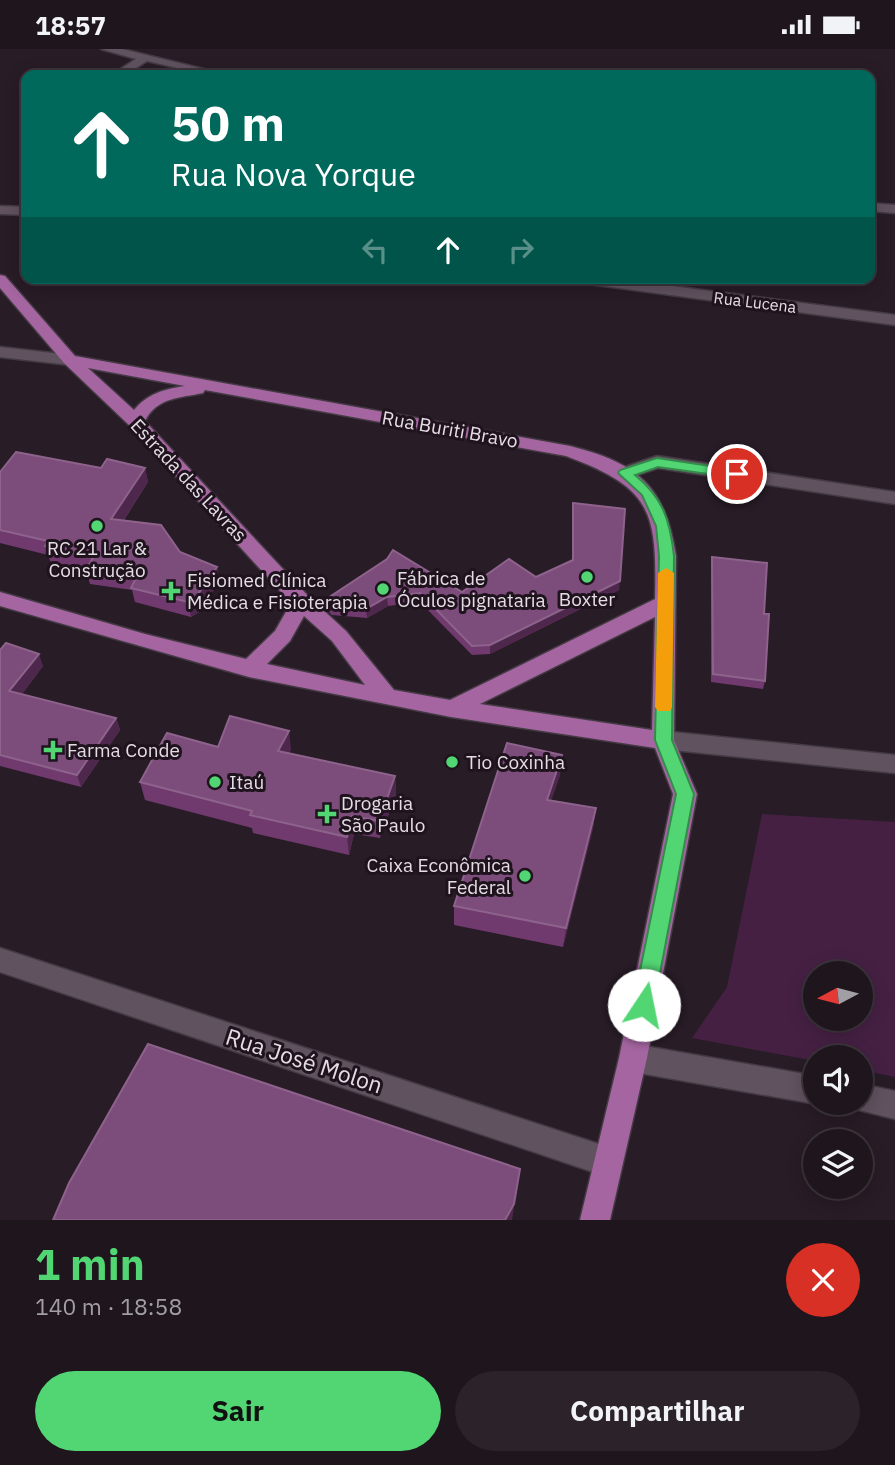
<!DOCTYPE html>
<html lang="pt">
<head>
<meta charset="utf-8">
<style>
	:root { --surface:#1e151d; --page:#2b222a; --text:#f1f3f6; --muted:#a19fa4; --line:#3c343b; --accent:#52d673 }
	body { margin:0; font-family:"IBM Plex Sans",sans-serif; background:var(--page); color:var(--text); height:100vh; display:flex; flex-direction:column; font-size:26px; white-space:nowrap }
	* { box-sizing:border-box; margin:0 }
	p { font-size:23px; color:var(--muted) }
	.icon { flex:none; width:38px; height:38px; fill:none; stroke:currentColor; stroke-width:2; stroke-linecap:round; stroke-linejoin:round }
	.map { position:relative; height:1171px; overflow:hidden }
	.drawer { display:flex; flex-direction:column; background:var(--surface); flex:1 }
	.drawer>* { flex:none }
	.banner { position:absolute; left:21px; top:21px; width:854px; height:214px; border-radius:14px; box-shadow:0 4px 18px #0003,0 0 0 2px var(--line); background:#00695c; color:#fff; overflow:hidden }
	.needle { width:46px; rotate:263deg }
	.fabs { position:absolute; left:803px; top:912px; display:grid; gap:14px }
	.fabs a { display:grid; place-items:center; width:70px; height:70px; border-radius:50%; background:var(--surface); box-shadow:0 4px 18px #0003,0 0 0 2px var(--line); font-size:35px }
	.pin { position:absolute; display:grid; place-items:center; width:60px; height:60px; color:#fff; margin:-30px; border:4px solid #fff; border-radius:50%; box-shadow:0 2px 7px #0007 }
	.me { position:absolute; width:77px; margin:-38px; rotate:11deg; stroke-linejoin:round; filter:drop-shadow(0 0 5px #0008) }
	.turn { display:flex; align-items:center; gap:24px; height:147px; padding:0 35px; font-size:32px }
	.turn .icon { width:91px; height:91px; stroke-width:2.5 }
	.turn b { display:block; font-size:49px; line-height:60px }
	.lanes { display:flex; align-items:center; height:66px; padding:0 35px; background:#0003; justify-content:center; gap:35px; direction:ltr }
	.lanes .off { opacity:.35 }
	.round { display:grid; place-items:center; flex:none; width:74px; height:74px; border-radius:37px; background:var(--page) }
	.overview { display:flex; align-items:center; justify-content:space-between; height:119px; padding:0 35px }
	h1 { font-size:42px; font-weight:700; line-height:52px; color:var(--accent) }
	.button { display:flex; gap:14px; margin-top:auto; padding:14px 35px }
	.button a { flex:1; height:80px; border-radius:42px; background:var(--accent); color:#111; font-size:28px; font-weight:700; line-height:80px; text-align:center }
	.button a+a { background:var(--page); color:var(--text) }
	.status { display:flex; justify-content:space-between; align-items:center; height:49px; padding:0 35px; background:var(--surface); direction:ltr }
	.status svg { height:19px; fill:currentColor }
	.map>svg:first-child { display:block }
	.green { fill:#452043; fill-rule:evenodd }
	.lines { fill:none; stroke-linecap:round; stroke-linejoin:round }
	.minor-casing { stroke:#443a43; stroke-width:3 }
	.major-casing { stroke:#443a43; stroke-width:3 }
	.minor { fill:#60525f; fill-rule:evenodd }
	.major { fill:#a465a1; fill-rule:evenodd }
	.wall { fill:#703a6e }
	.shaded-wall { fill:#4e274c }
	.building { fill:#7c4c7b; stroke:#8d628b; stroke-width:2 }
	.route { fill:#52d673; stroke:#358b4b; stroke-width:2 }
	.slow { fill:#f59e0b }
	.poi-dot { fill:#52d673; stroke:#1f131e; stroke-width:2.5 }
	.labels { text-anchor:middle; stroke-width:6; stroke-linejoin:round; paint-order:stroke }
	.far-street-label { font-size:16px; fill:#e5dde5; stroke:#1f131e }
	.street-label { font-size:19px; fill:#e5dde5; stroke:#1f131e }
	.poi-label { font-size:19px; fill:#e5dde5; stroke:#1f131e; text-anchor:start }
	.near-street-label { font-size:23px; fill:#e5dde5; stroke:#1f131e }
</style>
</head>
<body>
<div class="status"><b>18:57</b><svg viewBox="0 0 49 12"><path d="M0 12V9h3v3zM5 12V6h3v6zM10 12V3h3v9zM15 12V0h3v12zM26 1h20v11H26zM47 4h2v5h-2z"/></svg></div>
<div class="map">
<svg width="895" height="1171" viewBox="0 0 895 1171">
	<rect width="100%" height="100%" fill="#281c27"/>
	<!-- green -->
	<path class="green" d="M762,765l133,8v255l-34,-7v-13h-45l-1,4 -123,-23 35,-51zM816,924h45v46h-45z"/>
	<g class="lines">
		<!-- minor casing -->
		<g class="minor-casing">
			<g id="minor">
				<path d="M101,0h21l106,26h-20l-61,-14 -22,14h-14l25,-16z"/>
				<path d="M870,154l25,2v8l-25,-2z"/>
				<path d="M0,157l26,1v8l-26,-1z"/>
				<path d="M567,229h43l285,37v10l-321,-43z"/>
				<path d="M0,298l70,8 8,5 -8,5 -70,-8z"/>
				<path d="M657,407l238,36v12l-237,-36 -33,11 -9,-6 3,-4z"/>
				<path d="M663,682l232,24v18l-232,-24 -8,-3 -3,-6 3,-6z"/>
				<path d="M0,899l608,199 11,4 4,11 -4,11 -11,4 -608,-205z"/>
				<path d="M633,995l183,32v27h4l-4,1 -183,-32 -10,-4 -4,-10 4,-10z"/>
				<path d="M861,1035l34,7v28l-44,-11 -3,-5h13z"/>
			</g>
		</g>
		<!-- major casing -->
		<g class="major-casing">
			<path id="major" d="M0,226l5,1 70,80 495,90c68,17 95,40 106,110l-2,184 23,54 -50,264 -37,162h-30l39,-162 54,-264 -18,-46 -204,-31 -202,-40 -249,-71v-14l145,42 101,25 29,-28 16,-28 -161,-177 -66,-63 -64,-75zM88,319l97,18c-21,3 -38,8 -51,24zM205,341l361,66c86,32 91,55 89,143l-205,101 -56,-10 -48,-59 -37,-34 -164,-176c12,-24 35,-23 58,-28zM304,567l28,25 33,44 -98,-21 23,-23zM655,568l-3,113 -172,-26z"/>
		</g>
		<!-- minor -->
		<use href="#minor" class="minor"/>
		<!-- major -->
		<use href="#major" class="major"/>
	</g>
	<!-- wall -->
	<g class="wall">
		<path d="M101,419h44l3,14 -24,38 56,32 37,15 2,15 -20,30 -8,5 -56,-15 -3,-12 -42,-6 -4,-14 -36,-9 -2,-6 -48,-12v-71z"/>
		<path d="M573,454l46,87 -129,64 -18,1 -52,-53 -32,4 -21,12 -35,-3 -6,-6 -1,-9 62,-41 75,33 74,-15 36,-17z"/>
		<path d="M712,508l52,57 1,67 -2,8 -52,-7v-117z"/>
		<path d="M0,601l43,16 -21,28 94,24 4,12 -39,57 -81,-21z"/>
		<path d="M218,698l73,2 -2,5 106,22 1,18 -16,44 -26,-4 -5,21 -96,-22 -1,-5 -107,-28 -5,-18z"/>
		<path d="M560,726l-9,25 45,8 -3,20 -30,119 -109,-22v-19z"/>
	</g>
	<!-- shaded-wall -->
	<g class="shaded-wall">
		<path d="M145,419l3,14 -33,51 -4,-14z"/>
		<path d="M217,518l2,15 -20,30 -8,5 -3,-15z"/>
		<path d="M620,532l-1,9 -129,64v-9z"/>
		<path d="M387,548l1,9 -21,12 -1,-9z"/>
		<path d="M39,605l4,12 -28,37 -6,-12z"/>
		<path d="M116,669l4,12 -39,57 -4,-12z"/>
		<path d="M289,682l2,18 -10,20 -3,-18z"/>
		<path d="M562,706l-2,20 -15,44 2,-19z"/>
		<path d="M395,727l1,18 -16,44 -1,-17z"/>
		<path d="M596,759l-3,20 -30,119 3,-19z"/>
		<path d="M352,767l2,18 -5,21 -2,-18z"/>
		<path d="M520,1120l-8,51h-7z"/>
	</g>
	<!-- building -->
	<g class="building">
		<path d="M16,403l85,16 6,-9 38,9 -34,51 50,6 19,27 37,15 -21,30 -8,5 -57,-14 6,-12 -51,-6 7,-12 -48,-12 3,-5 -48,-11v-58z"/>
		<path d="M573,454l52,6 -5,72 -130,64 -18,1 -52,-53 -33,4 -21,12 -35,-3 -6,-6 62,-41 6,-9 69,42 47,-33 27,18 37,-17z"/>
		<path d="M712,508l55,6 -3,51h5l-4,67 -52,-7z"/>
		<path d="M6,594l33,11 -30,37 107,27 -39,57 -77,-20v-105z"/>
		<path d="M230,667l59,15 -11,20 117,25 -16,45 -27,-5 -5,21 -97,-22 2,-4 -112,-29 27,-49 51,14z"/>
		<path d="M507,694l55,12 -15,45 49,8 -30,120 -112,-22z"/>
		<path d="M148,995l372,125 -6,35 -9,16h-452l16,-37z"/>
	</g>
	<!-- route -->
	<path class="route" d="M657,409l80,12 7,4 -7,4 -79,-11 -23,8c28,23 35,45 39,81l-2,184 22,54 -40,211 -3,7 -7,3 -8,-3 -3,-7 43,-211 -21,-54 4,-184 -3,-30 -14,-31 -24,-22 2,-3z"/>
	<!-- slow -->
	<path class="slow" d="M666,519l8,5 -2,134 -2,4h-12l-3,-4 3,-134z"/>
	<!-- markers -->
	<g class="poi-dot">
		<circle cx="97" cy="477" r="7"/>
		<circle cx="587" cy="528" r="7"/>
		<circle cx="383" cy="540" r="7"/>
		<path d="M167.5 531.5h7v7h7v7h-7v7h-7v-7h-7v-7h7z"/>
		<path d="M49.5 690.5h7v7h7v7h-7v7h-7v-7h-7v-7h7z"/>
		<circle cx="452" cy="713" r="7"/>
		<circle cx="215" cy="733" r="7"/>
		<path d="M323.5 754.5h7v7h7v7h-7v7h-7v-7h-7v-7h7z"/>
		<circle cx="525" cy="827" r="7"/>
	</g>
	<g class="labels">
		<!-- far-street labels -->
		<g class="far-street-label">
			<text transform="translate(755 253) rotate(7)" y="6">Rua Lucena</text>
		</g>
		<!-- street labels -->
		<g class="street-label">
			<text transform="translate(450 380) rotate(10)" y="7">Rua Buriti Bravo</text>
			<text transform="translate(189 431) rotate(47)" y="7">Estrada das Lavras</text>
		</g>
		<!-- poi labels -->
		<g class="poi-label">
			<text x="97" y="506" text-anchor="middle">RC 21 Lar &amp;<tspan x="97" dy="22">Construção</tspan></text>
			<text x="397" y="536">Fábrica de<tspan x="397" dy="22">Óculos pignataria</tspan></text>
			<text x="187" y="538">Fisiomed Clínica<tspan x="187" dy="22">Médica e Fisioterapia</tspan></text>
			<text x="587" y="557" text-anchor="middle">Boxter</text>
			<text x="67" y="708">Farma Conde</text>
			<text x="466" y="720">Tio Coxinha</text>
			<text x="229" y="740">Itaú</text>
			<text x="341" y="761">Drogaria<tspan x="341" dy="22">São Paulo</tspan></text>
			<text x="511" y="823" text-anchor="end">Caixa Econômica<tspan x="511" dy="22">Federal</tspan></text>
		</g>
		<!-- near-street labels -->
		<g class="near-street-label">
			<text transform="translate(304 1012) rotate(18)" y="8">Rua José Molon</text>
		</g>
	</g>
</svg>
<div class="fabs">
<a><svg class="needle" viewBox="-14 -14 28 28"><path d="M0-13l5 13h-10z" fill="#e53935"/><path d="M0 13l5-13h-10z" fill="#a19fa4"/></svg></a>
<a><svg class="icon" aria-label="sound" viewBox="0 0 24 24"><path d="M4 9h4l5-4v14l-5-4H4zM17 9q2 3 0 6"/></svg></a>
<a><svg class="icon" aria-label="layers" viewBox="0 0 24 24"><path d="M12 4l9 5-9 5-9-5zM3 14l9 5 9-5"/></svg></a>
</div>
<div class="pin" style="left:737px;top:425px;background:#d93025"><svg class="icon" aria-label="arrive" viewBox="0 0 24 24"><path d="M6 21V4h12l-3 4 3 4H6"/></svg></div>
<svg class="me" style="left:644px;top:956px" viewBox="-20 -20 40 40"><circle r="19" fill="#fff"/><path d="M0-13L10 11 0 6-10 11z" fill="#52d673"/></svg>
<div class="banner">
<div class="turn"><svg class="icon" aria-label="ahead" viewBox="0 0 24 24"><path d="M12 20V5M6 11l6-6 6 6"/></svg><div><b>50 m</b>Rua Nova Yorque</div></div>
<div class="lanes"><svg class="icon off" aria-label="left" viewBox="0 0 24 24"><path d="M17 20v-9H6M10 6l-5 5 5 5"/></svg><svg class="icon" aria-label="ahead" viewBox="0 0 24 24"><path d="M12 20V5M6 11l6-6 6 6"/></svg><svg class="icon off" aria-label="right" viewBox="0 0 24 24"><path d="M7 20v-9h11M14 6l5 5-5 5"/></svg></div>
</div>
</div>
<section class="drawer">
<div class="overview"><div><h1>1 min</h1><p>140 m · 18:58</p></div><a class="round" style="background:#d93025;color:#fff"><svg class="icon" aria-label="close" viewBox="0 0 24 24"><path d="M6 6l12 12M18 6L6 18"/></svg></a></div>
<div class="button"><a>Sair</a><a>Compartilhar</a></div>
</section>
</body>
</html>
